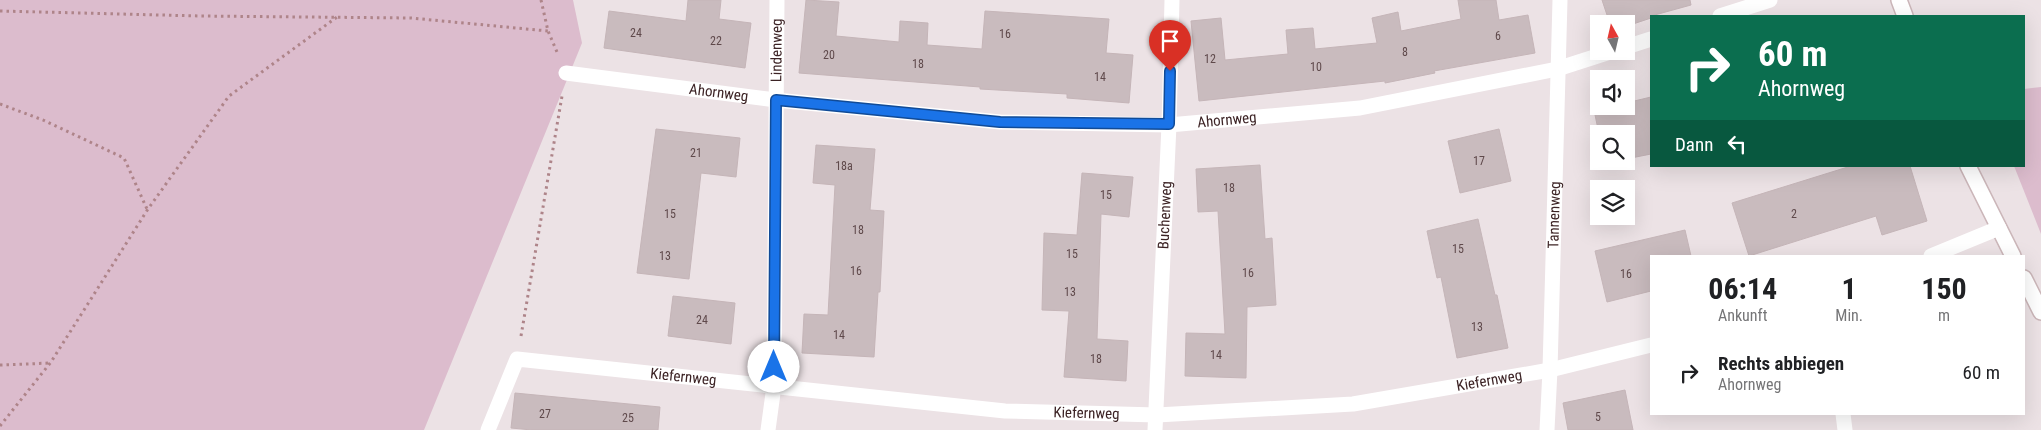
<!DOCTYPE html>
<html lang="de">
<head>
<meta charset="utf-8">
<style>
	:root { --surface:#fff; --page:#f6f6f6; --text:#202124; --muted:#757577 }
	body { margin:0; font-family:"Roboto Condensed",sans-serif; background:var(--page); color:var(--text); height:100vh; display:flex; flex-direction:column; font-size:19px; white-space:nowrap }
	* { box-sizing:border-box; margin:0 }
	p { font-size:16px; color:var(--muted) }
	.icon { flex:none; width:28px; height:28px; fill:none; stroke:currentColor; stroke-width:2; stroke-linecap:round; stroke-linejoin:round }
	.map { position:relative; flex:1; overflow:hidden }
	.drawer { position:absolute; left:1650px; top:255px; width:375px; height:160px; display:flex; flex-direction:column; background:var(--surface); border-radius:0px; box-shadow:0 5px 20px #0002 }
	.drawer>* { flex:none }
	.banner { position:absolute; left:1650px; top:15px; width:375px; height:152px; border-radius:0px; box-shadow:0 5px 20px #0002; background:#0b6e4f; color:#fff; overflow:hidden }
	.needle { width:32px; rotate:352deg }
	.buttons { position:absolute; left:1590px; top:15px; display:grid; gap:10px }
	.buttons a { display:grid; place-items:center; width:45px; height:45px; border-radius:0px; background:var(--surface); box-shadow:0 5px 20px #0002; font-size:25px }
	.pin { position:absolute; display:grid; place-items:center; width:42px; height:42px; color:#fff; margin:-51px -21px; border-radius:50% 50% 50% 0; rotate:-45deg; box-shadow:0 0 5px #0007 }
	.pin .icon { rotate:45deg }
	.me { position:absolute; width:55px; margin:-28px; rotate:0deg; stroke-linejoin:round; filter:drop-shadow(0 0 4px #0008) }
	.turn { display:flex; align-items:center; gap:18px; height:105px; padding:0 25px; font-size:22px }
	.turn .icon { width:65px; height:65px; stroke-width:2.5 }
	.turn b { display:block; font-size:35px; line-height:42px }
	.then { display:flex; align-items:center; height:48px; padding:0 25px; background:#0003; gap:10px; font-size:19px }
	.eta { display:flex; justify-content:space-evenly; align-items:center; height:85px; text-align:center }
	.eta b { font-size:30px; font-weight:700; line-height:35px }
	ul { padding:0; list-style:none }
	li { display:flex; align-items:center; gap:15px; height:65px; padding:0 25px }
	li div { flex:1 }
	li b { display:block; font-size:19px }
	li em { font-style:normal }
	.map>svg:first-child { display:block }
	.green { fill:#dcbccd }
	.building { fill:#c9bbbe; stroke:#c5b5b8 }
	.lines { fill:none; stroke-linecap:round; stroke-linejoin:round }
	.secondary-casing { stroke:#cbb6b9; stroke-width:18 }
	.path { stroke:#ae8489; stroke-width:3; stroke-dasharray:2.5 4; stroke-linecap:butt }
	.street { stroke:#fff; stroke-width:15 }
	.secondary { stroke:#fff; stroke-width:15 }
	.route-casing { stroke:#114b97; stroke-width:12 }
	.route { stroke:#1a73e8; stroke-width:9 }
	.labels { text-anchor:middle; stroke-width:4; stroke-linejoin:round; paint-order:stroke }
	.number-label { font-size:12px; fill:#5f494b }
	.street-label { font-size:15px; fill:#3c2325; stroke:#f8f3f4 }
</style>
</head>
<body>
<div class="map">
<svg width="2041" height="430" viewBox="0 0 2041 430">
	<rect width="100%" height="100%" fill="#ece2e5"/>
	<!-- green -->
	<g class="green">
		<path d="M0,0h573l9,43 -158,387h-424z"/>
		<path d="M2041,87v147l-27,-68h10v-77z"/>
	</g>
	<!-- building -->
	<g class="building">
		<path d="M688,0h33l-2,19 32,4 -6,45 -141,-20 5,-37 77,10z"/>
		<path d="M806,0l33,2 -3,34 63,6 1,-21 28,2 -1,22 55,4 3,-38 124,8 -3,34 27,2 -4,48 -62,-5v-4l-87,-5v-2l-181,-14z"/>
		<path d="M1458,0h38l3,20 29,-5 7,38 -101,18 1,2 -50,10v-2l-186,20 -8,-80 30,-3 4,42 63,-6 -2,-24 27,-2 2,21 62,-6 -5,-25 26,-6 3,19 60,-12z"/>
		<path d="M1602,0h88l1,5 -40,11v2l-18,6h-23z"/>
		<path d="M1651,97v57l-25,5v-25h-27l-5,-24 16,-4h16v-3z"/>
		<path d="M656,129l84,9 -4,39 -35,-4 -12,106 -52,-6z"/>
		<path d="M1499,129l12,52 -51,12 -12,-52z"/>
		<path d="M816,145l59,4 -5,61 14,1 -4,81h-2l-4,65 -72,-4 2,-39 24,1 7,-130 -22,-2z"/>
		<path d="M1260,165l5,74 7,-1 4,67 -29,2 -1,71 -61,-2 1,-43 39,1 -7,-123 -20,1 -2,-43z"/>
		<path d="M1851,166h59l17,55 -45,14 -6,-19 -127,40 -17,-53z"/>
		<path d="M1082,173l51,4 -4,40 -28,-3 -4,125 31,2 -2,40 -62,-4 5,-66 -27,-1 2,-77 33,2z"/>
		<path d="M1478,219l17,76h2l11,53 -51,10 -16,-81 -4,1 -10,-47z"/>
		<path d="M1685,230l6,26h-40v35l-44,11 -12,-51z"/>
		<path d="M673,296l62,7 -4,41 -63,-8z"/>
		<path d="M1625,390l8,40h-65l-5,-27z"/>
		<path d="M515,393l145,14 -2,23h-126l-21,-2z"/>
	</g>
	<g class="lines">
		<!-- secondary casing -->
		<g class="secondary-casing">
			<g id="secondary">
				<path d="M1899,0l6,16"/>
				<path d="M1968,166l45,90"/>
				<path d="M2024,278l17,34"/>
			</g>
		</g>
		<!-- path -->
		<g class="path">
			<path d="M541,0l7,31 9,21"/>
			<path d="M0,11l200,5 211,2 137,13"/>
			<path d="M0,104l43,16 81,38 23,51"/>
			<path d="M521,336l41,-240"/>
			<path d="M0,365l51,-2"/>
			<path d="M0,426l51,-64 97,-153 81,-113 108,-79"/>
		</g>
		<!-- street -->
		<g class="street">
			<path d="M1720,16l50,-16"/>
			<path d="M1626,47l25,-8"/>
			<path id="s1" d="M566,73l210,27 224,22 169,3 191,-17 197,-39 56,-18"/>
			<path d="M1931,256l68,-28"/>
			<path d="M1843,414l2,16"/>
			<path id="s2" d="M488,430l29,-71 488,52 152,4 196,-11 197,-34 101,-25"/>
			<path id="s3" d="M768,430l6,-44 3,-386"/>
			<path id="s4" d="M1155,430l14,-305 3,-125"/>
			<path id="s5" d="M1547,430l3,-60 10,-370"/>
		</g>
		<!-- secondary -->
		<use href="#secondary" class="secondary"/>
	</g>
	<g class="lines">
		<!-- route casing -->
		<g class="route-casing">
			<path id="route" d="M774,367l2,-267 224,22 169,2 1,-53"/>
		</g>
		<!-- route -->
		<use href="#route" class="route"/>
	</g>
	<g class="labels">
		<!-- number labels -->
		<g class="number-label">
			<text x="636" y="37">24</text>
			<text x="1005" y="38">16</text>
			<text x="1498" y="40">6</text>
			<text x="716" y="45">22</text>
			<text x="1405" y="56">8</text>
			<text x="829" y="59">20</text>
			<text x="1210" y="63">12</text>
			<text x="918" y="68">18</text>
			<text x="1316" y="71">10</text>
			<text x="1100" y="81">14</text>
			<text x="696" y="157">21</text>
			<text x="1479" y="165">17</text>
			<text x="844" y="170">18a</text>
			<text x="1229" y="192">18</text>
			<text x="1106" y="199">15</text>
			<text x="670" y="218">15</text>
			<text x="1794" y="218">2</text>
			<text x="858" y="234">18</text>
			<text x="1458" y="253">15</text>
			<text x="1072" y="258">15</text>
			<text x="665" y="260">13</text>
			<text x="856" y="275">16</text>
			<text x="1248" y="277">16</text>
			<text x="1626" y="278">16</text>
			<text x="1070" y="296">13</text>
			<text x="702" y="324">24</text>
			<text x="1477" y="331">13</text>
			<text x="839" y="339">14</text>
			<text x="1216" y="359">14</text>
			<text x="1096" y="363">18</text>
			<text x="545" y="418">27</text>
			<text x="1598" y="421">5</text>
			<text x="628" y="422">25</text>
		</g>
		<!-- street labels -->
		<g class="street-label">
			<text dy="5" stroke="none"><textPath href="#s3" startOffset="380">Lindenweg</textPath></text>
			<text dy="5" stroke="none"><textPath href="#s1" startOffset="154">Ahornweg</textPath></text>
			<text dy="5" stroke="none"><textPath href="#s1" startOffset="664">Ahornweg</textPath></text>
			<text dy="5" stroke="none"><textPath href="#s4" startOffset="215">Buchenweg</textPath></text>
			<text dy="5" stroke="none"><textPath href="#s5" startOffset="215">Tannenweg</textPath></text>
			<text dy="5" stroke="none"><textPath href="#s2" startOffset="244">Kiefernweg</textPath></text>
			<text dy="5" stroke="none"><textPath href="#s2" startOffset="1054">Kiefernweg</textPath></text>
			<text dy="5" stroke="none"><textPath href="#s2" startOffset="649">Kiefernweg</textPath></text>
		</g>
	</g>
</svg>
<div class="buttons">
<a><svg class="needle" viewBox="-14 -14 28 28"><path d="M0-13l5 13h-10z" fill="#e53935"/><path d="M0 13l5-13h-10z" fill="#757577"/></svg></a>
<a><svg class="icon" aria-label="sound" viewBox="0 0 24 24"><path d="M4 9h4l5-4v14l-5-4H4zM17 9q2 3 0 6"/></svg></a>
<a><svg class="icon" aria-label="search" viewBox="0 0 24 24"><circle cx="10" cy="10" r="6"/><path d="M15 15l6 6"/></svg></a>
<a><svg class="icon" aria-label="layers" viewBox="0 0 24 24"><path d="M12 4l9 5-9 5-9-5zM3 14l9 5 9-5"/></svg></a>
</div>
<div class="pin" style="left:1170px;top:71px;background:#d93025"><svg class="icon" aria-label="arrive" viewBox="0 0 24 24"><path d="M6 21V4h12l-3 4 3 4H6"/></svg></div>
<svg class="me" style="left:774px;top:367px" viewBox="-20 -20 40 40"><circle r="19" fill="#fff"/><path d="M0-13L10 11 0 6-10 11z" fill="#1a73e8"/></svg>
<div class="banner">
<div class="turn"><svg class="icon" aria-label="right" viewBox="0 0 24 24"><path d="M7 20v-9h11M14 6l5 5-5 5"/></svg><div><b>60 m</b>Ahornweg</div></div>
<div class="then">Dann<svg class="icon" aria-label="left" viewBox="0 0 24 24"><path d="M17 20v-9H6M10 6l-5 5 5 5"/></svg></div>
</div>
<section class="drawer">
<div class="eta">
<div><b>06:14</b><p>Ankunft</p></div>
<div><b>1</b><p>Min.</p></div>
<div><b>150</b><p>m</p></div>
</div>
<ul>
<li><svg class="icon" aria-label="right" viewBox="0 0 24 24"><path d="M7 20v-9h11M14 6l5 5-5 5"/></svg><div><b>Rechts abbiegen</b><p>Ahornweg</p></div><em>60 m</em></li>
</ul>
</section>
</div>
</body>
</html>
